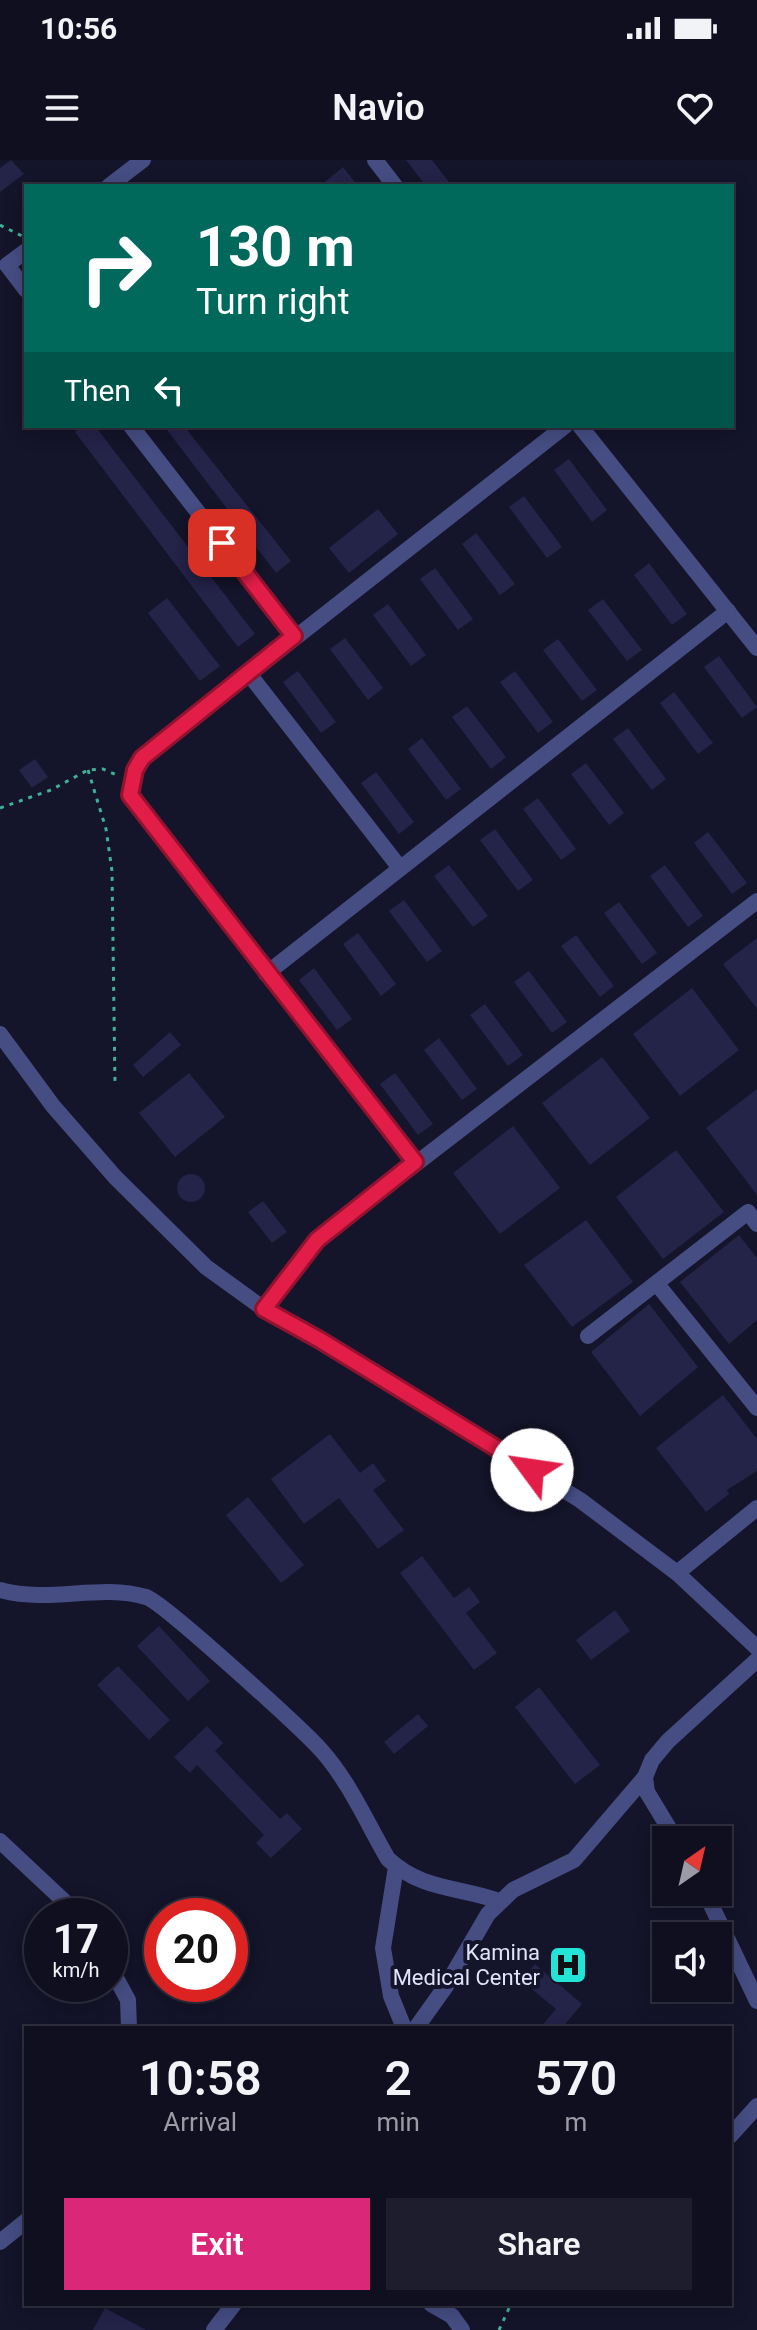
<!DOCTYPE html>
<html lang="en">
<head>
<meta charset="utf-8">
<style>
	:root { --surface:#0f0f20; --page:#1d1d2d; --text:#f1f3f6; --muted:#9b9ca5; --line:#2f2f3e; --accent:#db2777 }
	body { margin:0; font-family:Roboto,sans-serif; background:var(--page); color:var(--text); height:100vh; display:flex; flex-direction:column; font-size:30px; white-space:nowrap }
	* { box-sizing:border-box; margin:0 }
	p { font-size:26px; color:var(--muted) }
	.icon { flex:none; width:44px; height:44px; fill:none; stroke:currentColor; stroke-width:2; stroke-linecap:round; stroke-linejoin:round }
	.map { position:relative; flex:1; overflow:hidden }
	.sheet { position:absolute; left:24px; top:1866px; width:708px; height:280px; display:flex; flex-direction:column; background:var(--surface); border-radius:0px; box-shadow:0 4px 20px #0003,0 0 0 2px var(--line) }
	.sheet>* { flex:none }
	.guide { position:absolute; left:24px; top:24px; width:710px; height:244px; border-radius:0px; box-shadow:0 4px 20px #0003,0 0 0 2px var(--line); background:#00695c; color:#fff; overflow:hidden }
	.needle { width:52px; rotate:34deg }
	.buttons { position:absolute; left:652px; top:1666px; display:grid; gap:16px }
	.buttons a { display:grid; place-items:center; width:80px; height:80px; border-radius:0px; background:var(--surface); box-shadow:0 4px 20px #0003,0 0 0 2px var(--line); font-size:40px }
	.speed { position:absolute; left:24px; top:1738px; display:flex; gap:16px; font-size:40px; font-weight:700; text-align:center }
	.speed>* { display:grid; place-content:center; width:104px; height:104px; border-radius:50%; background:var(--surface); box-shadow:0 4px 20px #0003,0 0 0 2px var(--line); line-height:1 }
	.speed small { font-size:20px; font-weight:400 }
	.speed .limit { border:12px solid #d22; background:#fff; color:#111 }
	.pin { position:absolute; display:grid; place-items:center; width:68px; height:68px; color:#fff; margin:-34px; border-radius:16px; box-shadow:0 4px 12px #0006 }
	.me { position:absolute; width:88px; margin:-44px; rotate:301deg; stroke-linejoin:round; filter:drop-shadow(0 0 6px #0008) }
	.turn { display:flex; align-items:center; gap:28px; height:168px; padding:0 40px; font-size:36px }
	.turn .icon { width:104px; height:104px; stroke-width:2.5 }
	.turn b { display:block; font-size:56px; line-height:68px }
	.then { display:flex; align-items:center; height:76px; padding:0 40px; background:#0003; gap:16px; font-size:30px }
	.eta { display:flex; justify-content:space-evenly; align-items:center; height:136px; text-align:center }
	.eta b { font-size:48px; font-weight:600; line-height:56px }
	.action { display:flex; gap:16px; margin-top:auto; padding:16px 40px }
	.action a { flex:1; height:92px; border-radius:0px; background:var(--accent); color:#fff; font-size:32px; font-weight:600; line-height:92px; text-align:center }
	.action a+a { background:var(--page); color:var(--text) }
	.status { display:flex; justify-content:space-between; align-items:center; height:56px; padding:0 40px; background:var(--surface); direction:ltr }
	.status svg { height:22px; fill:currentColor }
	header { display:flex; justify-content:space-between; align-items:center; height:104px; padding:0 40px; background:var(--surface); font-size:36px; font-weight:600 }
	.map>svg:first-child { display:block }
	.building { fill:#242348 }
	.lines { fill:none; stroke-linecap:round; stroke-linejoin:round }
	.path { stroke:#40b096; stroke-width:3; stroke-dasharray:4 6; stroke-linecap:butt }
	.minor { stroke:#454d83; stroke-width:16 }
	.route-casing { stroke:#92132f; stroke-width:20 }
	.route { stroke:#e11d48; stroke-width:14 }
	.labels { text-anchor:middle; stroke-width:8; stroke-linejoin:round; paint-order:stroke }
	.poi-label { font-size:22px; fill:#e1e2fb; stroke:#14142a; text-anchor:end }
</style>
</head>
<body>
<div class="status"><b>10:56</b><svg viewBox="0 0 49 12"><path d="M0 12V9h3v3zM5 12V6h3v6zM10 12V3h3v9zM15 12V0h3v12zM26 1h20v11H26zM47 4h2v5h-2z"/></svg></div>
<header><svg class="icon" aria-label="menu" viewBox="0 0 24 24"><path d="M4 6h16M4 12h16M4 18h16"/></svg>Navio<svg class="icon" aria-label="heart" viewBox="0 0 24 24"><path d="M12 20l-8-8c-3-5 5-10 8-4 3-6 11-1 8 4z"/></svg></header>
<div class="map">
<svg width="757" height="2170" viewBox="0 0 757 2170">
	<rect width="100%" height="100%" fill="#14142a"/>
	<!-- building -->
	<g class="building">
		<path d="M11,0l13,14 -24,18v-24z"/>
		<path d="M406,0h26l20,26h-26z"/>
		<path d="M343,7l15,19h-38z"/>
		<path d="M82,266h13l160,208 -17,13 -163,-215z"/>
		<path d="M164,266h20l107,135 -15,12z"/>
		<path d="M569,299l38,51 -15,12 -38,-52z"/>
		<path d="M524,336l38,51 -15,11 -38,-51z"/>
		<path d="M378,349l20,25 -49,39 -20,-25z"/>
		<path d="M476,373l39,51 -15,11 -38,-51z"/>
		<path d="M649,403l38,51 -15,11 -38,-50z"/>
		<path d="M435,408l38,51 -15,11 -38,-51z"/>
		<path d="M167,438l53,68 -20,15 -52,-68z"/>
		<path d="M603,439l39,51 -15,11 -39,-51z"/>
		<path d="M388,444l38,51 -15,11 -38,-51z"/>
		<path d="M345,478l38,50 -15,12 -38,-51z"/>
		<path d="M558,479l39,51 -15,11 -39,-51z"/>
		<path d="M719,496l38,51 -15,11 -38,-51z"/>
		<path d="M298,511l38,51 -15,11 -38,-51z"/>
		<path d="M515,511l38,51 -15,11 -38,-51z"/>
		<path d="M674,532l39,51 -15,11 -38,-51z"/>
		<path d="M467,546l39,51 -15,12 -39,-52z"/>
		<path d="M628,568l38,51 -14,11 -39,-51z"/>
		<path d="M422,578l39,51 -15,11 -38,-51z"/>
		<path d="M35,599l13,18 -16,11 -13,-18z"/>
		<path d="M586,603l38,50 -15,12 -38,-51z"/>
		<path d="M376,612l38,50 -15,12 -38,-51z"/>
		<path d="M538,638l38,51 -15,11 -38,-51z"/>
		<path d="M495,669l38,51 -15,11 -38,-51z"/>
		<path d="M708,672l39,51 -15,11 -38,-51z"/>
		<path d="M449,705l39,51 -15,11 -39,-51z"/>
		<path d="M665,705l38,51 -15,11 -38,-51z"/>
		<path d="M404,740l38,51 -15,11 -38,-51z"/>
		<path d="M619,742l38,51 -15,11 -38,-51z"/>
		<path d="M358,773l38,51 -15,12 -38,-52z"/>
		<path d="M576,775l38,51 -14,11 -39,-51z"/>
		<path d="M757,778v71l-34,-45z"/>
		<path d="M314,808l38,51 -15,11 -38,-50z"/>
		<path d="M529,811l38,51 -15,11 -38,-51z"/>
		<path d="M692,828l47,62 -59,46 -47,-62z"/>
		<path d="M485,844l38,51 -15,11 -38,-51z"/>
		<path d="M170,872l11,13 -38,32 -10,-12z"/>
		<path d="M439,878l38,51 -15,11 -38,-50z"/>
		<path d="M602,897l48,61 -60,47 -48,-62z"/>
		<path d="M189,913l36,44 -50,40 -36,-44z"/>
		<path d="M395,913l38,51 -15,11 -38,-51z"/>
		<path d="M757,929v106l-51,-67z"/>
		<path d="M513,966l47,62 -60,46 -47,-61z"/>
		<path d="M676,990l48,62 -61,47 -47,-62z"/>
		<circle cx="191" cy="1028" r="14"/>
		<path d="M263,1041l24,31 -15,11 -24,-31z"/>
		<path d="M586,1060l47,62 -61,45 -48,-62z"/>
		<path d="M739,1075l18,23v62l-28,24 -49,-62z"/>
		<path d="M649,1144l49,63 -58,49 -49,-64z"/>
		<path d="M723,1235l34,44v32l-30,19 2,4 -23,18 -50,-64z"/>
		<path d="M330,1274l30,39 13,-10 13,18 -13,9 31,40 -26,19 -39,-51 -35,26 -33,-45z"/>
		<path d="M248,1337l56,68 -23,18 -55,-68z"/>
		<path d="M422,1396l32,42 15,-11 11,15 -14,11 31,40 -23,17 -74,-97z"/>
		<path d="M615,1450l15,21 -39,29 -15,-20z"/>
		<path d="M159,1466l51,55 -22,20 -51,-55z"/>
		<path d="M118,1506l52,54 -21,20 -52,-55z"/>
		<path d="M539,1527l61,78 -25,19 -60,-77z"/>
		<path d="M418,1554l10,12 -34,28 -10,-12z"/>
		<path d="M207,1566l16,17 -8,8 65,68 7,-6 15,16 -31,29 -15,-15 8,-8 -67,-70 -7,8 -16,-16z"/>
		<path d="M535,1804l47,40 -20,24h-22l16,-19 -35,-29z"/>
		<path d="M105,2148l41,22h-53z"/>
	</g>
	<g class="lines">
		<!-- path -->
		<g class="path">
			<path d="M0,65l22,11"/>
			<path d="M88,610l18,59 6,42 3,212"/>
			<path d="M0,648l51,-18 37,-20 15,-1 16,7"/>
			<path d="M499,2170l12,-26"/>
		</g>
		<!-- minor -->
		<g class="minor">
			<path d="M375,0l20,26"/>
			<path d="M109,26l34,-26"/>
			<path d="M26,91l-19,14 19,25"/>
			<path d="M131,266l163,210"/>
			<path d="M580,266l177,222"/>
			<path d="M249,514l151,194"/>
			<path d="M266,814l462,-363"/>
			<path d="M0,874l53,72 62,71 91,90 58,42 56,31 260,160 97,73 80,75"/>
			<path d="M415,1002l-285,-367 5,-25 7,-12 423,-332"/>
			<path d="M657,1124l100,124"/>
			<path d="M264,1149l53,-69 440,-339"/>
			<path d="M588,1176l160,-124 9,12"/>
			<path d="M677,1413l80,-65"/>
			<path d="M0,1430c52,14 98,-7 146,7 17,5 156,132 175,153 28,31 46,73 67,109 35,32 69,27 111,42"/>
			<path d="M645,1617l2,15 29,48"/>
			<path d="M0,1681l80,75"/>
			<path d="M396,1707l-13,81 8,48 13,32"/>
			<path d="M705,1732l52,109"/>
			<path d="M110,1807l18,33 1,28"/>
			<path d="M416,1868l30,-42 42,-72 25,-24 61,-30 71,-83 7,-17 16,-19 89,-81"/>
			<path d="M730,1976l27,-30"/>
			<path d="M0,2082l26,-21"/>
			<path d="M431,2144l21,12 10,14"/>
			<path d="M214,2170l20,-26"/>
		</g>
	</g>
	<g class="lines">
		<!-- route casing -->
		<g class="route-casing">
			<path id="route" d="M222,383l72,93 -152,122 -7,12 -5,25 285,367 -98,78 -53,69 56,31 212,130"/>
		</g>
		<!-- route -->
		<use href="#route" class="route"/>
	</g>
	<!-- icons -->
	<defs>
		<g id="hospital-square" transform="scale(2)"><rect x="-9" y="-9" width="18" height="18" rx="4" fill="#23e5d7" stroke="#14142a"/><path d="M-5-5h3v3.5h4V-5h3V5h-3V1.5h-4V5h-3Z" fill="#111"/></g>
	</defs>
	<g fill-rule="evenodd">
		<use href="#hospital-square" x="568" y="1805"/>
	</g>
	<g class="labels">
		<!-- poi labels -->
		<g class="poi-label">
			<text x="540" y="1800">Kamina<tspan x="540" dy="25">Medical Center</tspan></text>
		</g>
	</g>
</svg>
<div class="buttons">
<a><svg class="needle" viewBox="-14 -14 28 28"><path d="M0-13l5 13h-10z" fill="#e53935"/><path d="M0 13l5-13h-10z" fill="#9b9ca5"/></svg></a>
<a><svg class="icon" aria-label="sound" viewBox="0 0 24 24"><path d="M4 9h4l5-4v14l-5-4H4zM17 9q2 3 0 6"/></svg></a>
</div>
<div class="speed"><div>17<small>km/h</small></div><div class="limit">20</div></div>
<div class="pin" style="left:222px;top:383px;background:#d93025"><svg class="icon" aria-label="arrive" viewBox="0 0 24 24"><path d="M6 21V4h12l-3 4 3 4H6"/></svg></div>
<svg class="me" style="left:532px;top:1310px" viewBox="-20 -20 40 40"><circle r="19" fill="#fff"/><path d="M0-13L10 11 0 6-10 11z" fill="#e11d48"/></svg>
<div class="guide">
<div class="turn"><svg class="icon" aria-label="right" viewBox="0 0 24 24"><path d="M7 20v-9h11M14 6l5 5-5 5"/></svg><div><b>130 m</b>Turn right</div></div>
<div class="then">Then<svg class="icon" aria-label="left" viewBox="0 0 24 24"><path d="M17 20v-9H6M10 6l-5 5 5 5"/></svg></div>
</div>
<section class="sheet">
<div class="eta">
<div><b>10:58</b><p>Arrival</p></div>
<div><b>2</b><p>min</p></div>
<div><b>570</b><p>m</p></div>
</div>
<div class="action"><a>Exit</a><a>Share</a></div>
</section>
</div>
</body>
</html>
